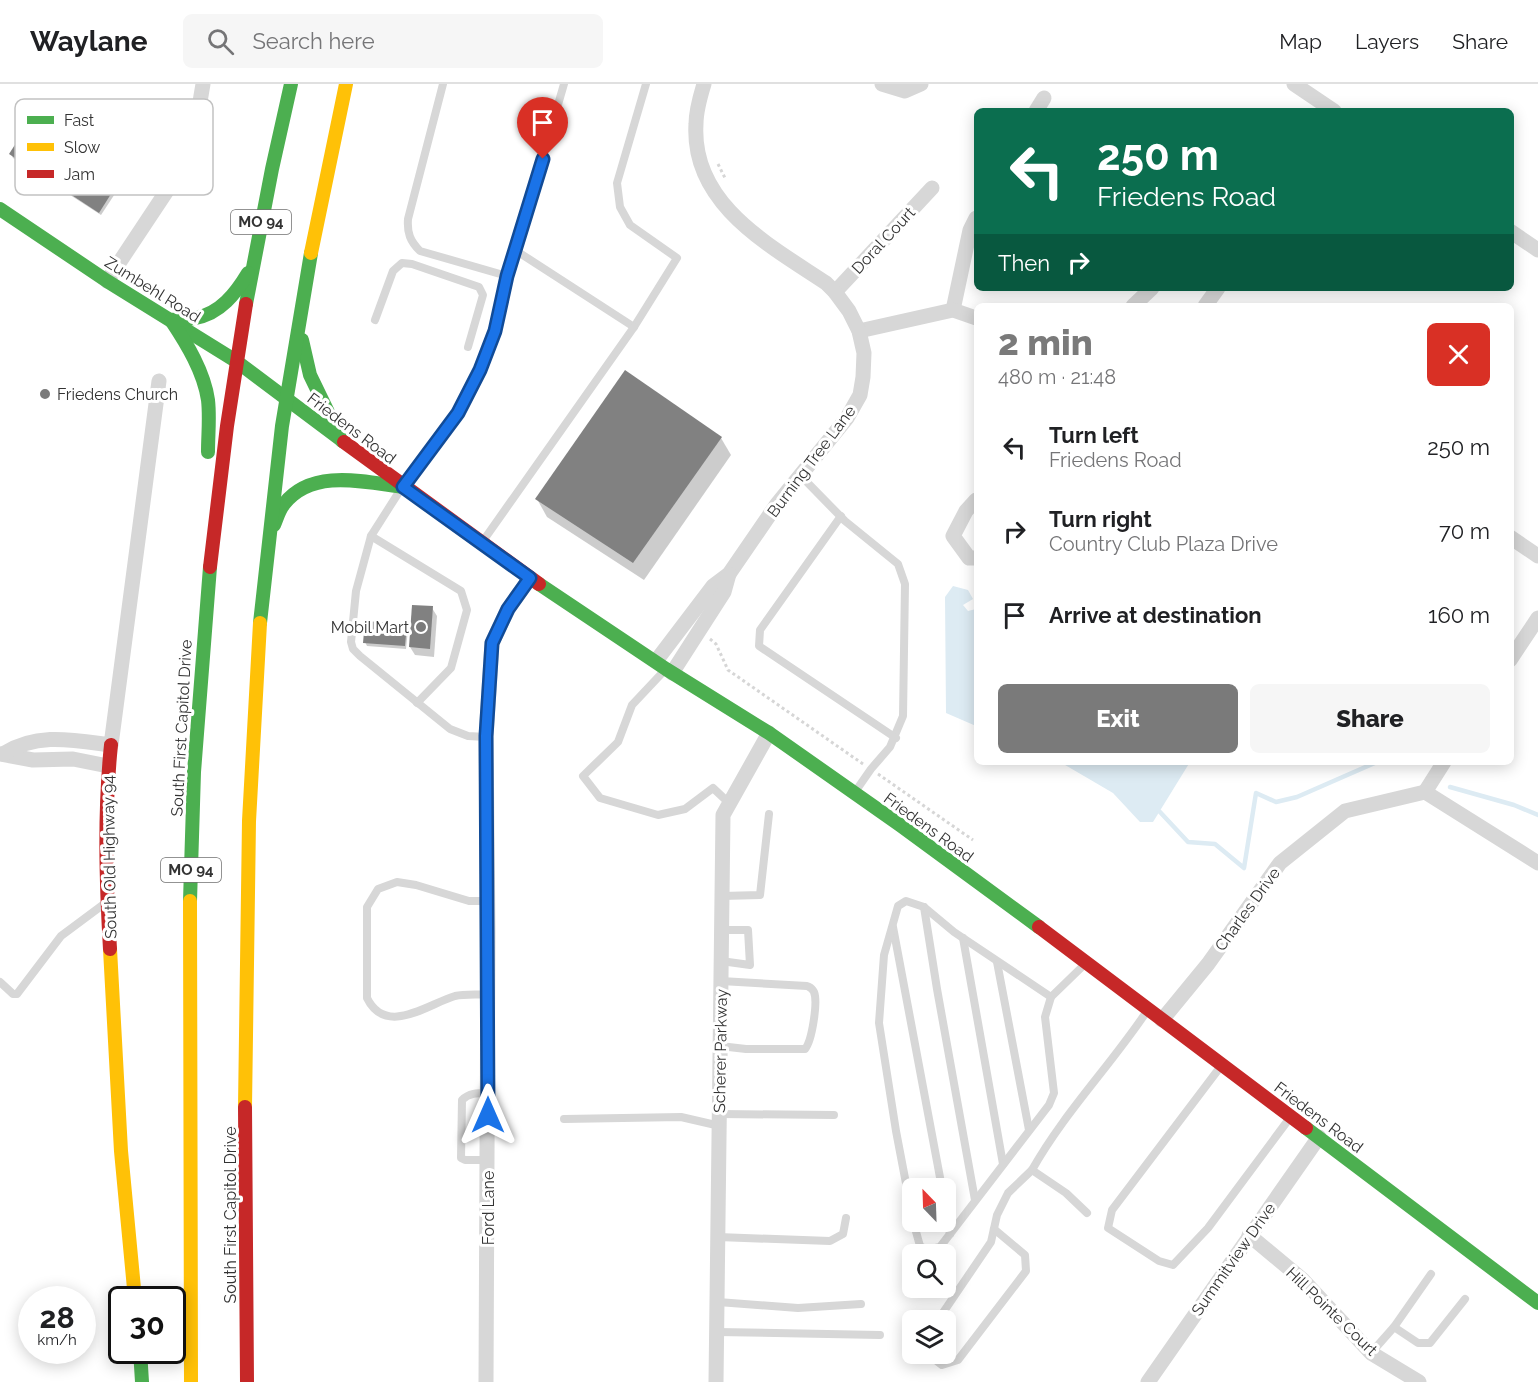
<!DOCTYPE html>
<html lang="en">
<head>
<meta charset="utf-8">
<style>
	:root { --surface:#fff; --page:#f6f6f6; --text:#202124; --muted:#757577; --line:#e0e0e0; --accent:#7a7a7a }
	body { margin:0; font-family:Raleway,sans-serif; background:var(--page); color:var(--text); height:100vh; display:flex; flex-direction:column; font-size:22px; white-space:nowrap }
	* { box-sizing:border-box; margin:0 }
	p { font-size:20px; color:var(--muted) }
	.icon { flex:none; width:33px; height:33px; fill:none; stroke:currentColor; stroke-width:2; stroke-linecap:round; stroke-linejoin:round }
	.map { position:relative; flex:1; overflow:hidden }
	.sheet { position:absolute; left:974px; top:219px; width:540px; height:462px; display:flex; flex-direction:column; background:var(--surface); border-radius:9px; box-shadow:0 3px 15px #0003 }
	.sheet>* { flex:none }
	.top-card { position:absolute; left:974px; top:24px; width:540px; height:183px; border-radius:9px; box-shadow:0 3px 15px #0003; background:#0b6e4f; color:#fff; overflow:hidden }
	.needle { width:39px; rotate:337deg }
	.fabs { position:absolute; left:902px; top:1094px; display:grid; gap:12px }
	.fabs a { display:grid; place-items:center; width:54px; height:54px; border-radius:9px; background:var(--surface); box-shadow:0 3px 15px #0003; font-size:30px }
	.speed { position:absolute; left:18px; top:1202px; display:flex; gap:12px; font-size:30px; font-weight:700; text-align:center }
	.speed>* { display:grid; place-content:center; width:78px; height:78px; border-radius:50%; background:var(--surface); box-shadow:0 3px 15px #0003; line-height:1 }
	.speed small { font-size:15px; font-weight:400 }
	.speed .limit { border:3px solid #111; border-radius:9px; background:#fff; color:#111 }
	.pin { position:absolute; display:grid; place-items:center; width:51px; height:51px; color:#fff; margin:-62px -26px; border-radius:50% 50% 50% 0; rotate:-45deg; box-shadow:0 0 6px #0007 }
	.pin .icon { rotate:45deg }
	.me { position:absolute; width:66px; margin:-33px; rotate:0deg; stroke-linejoin:round; filter:drop-shadow(0 0 4px #0008) }
	.turn { display:flex; align-items:center; gap:21px; height:126px; padding:0 24px; font-size:27px }
	.turn .icon { width:78px; height:78px; stroke-width:2.5 }
	.turn b { display:block; font-size:42px; line-height:51px }
	.then { display:flex; align-items:center; height:57px; padding:0 24px; background:#0003; gap:12px; font-size:22px }
	.round { display:grid; place-items:center; flex:none; width:63px; height:63px; border-radius:9px; background:var(--page) }
	.head { display:flex; align-items:center; justify-content:space-between; height:102px; padding:0 24px }
	h1 { font-size:36px; font-weight:800; line-height:45px; color:var(--accent) }
	.action { display:flex; gap:12px; margin-top:auto; padding:12px 24px }
	.action a { flex:1; height:69px; border-radius:9px; background:var(--accent); color:#fff; font-size:24px; font-weight:800; line-height:69px; text-align:center }
	.action a+a { background:var(--page); color:var(--text) }
	ul { padding:0; list-style:none }
	li { display:flex; align-items:center; gap:18px; height:84px; padding:0 24px }
	li div { flex:1 }
	li b { display:block; font-size:22px }
	li em { font-style:normal }
	header { display:flex; align-items:center; gap:36px; box-sizing:border-box; height:84px; padding:0 30px; background:var(--surface); border-bottom:2px solid var(--line) }
	header strong { font-size:28px }
	nav { display:flex; gap:33px; margin-inline-start:auto; font-size:21px }
	.search { width:420px; height:54px; background:var(--page); display:flex; align-items:center; gap:15px; box-sizing:border-box; padding:0 21px; border-radius:9px; color:var(--muted); font-size:22px }
	.map>svg:first-child { display:block }
	.water { fill:#ddebf3 }
	.shadow { fill:#0003 }
	.lines { fill:none; stroke-linecap:round; stroke-linejoin:round }
	.stream { stroke:#ddebf3; stroke-width:4.5 }
	.building { fill:#818181 }
	.path { stroke:#d6d6d6; stroke-width:3; stroke-dasharray:3 3; stroke-linecap:butt }
	.lane { stroke:#d7d7d7; stroke-width:8 }
	.street { stroke:#d7d7d7; stroke-width:15 }
	.fast { stroke:#4caf50; stroke-width:14 }
	.slow { stroke:#ffc107; stroke-width:14 }
	.jam { stroke:#c62828; stroke-width:14 }
	.route-casing { stroke:#114b97; stroke-width:15 }
	.route { stroke:#1a73e8; stroke-width:10 }
	.poi-dot { fill:#7a7a7a; stroke:#fff; stroke-width:2 }
	.labels { text-anchor:middle; stroke-width:6; stroke-linejoin:round; paint-order:stroke }
	.shield { fill:#fff; stroke:#707070; stroke-width:1.5 }
	.shield-label { font-size:15px; font-weight:bold; fill:#333 }
	.street-label { font-size:16px; fill:#333; stroke:#fff }
	.poi-label { font-size:16px; fill:#333; stroke:#fff; text-anchor:start }
	.key { fill:#fff; stroke:#c2c2c2; stroke-width:1.5 }
	.key-label { font-size:16px; fill:#333 }
</style>
</head>
<body>
<header>
<strong>Waylane</strong>
<div class="search"><svg class="icon" aria-label="search" viewBox="0 0 24 24"><circle cx="10" cy="10" r="6"/><path d="M15 15l6 6"/></svg>Search here</div>
<nav><a>Map</a><a>Layers</a><a>Share</a></nav>
</header>
<div class="map">
<svg width="1538" height="1298" viewBox="0 0 1538 1298">
	<rect width="100%" height="100%" fill="#fff"/>
	<!-- water -->
	<g class="water">
		<path d="M953,502l15,4 5,9 -10,6 5,6 8,-2v117l-30,-13 -1,-116z"/>
		<path d="M1060,678h130l-37,60h-13l-27,-29z"/>
	</g>
	<!-- shadow -->
	<g class="shadow">
		<path d="M11,70l109,25 2,4 -21,32 -88,-57z"/>
		<path d="M721,354l10,17 -87,125 -97,-63 -10,-18z"/>
		<path d="M432,524l5,8 -3,41 -19,-2 -5,-8z"/>
		<path d="M406,541l2,4 -2,20 -39,-3 -2,-4z"/>
	</g>
	<g class="lines">
		<!-- stream -->
		<g class="stream">
			<path d="M1450,703l64,18 24,10"/>
			<path d="M1160,728l28,30 27,2 29,24 12,-75 20,9 21,-5 80,-35"/>
		</g>
	</g>
	<!-- building -->
	<g class="building">
		<path d="M31,36l90,58 -22,35 -90,-59z"/>
		<path d="M625,286l97,67 -89,126 -98,-64z"/>
		<path d="M412,521l21,1 -3,43 -21,-2z"/>
		<path d="M365,537l42,3 -2,22 -42,-3z"/>
	</g>
	<g class="lines">
		<!-- path -->
		<g class="path">
			<path d="M718,80l8,16"/>
			<path d="M710,555l6,5 12,26 135,94"/>
			<path d="M878,690l95,66"/>
		</g>
		<!-- lane -->
		<g class="lane">
			<path d="M443,0l-35,135c-1,14 2,22 12,32l87,25"/>
			<path d="M515,166l119,77 43,-69 -47,-33 -10,-18 -3,-24 29,-99"/>
			<path d="M375,236l18,-49 9,-8 10,1 67,23 4,8 -15,52"/>
			<path d="M800,391l45,46 53,43 7,20 -2,132 -13,31 -19,22 -16,23"/>
			<path d="M406,398c28,-35 54,-69 73,-110 16,-33 19,-65 29,-100 18,-63 38,-125 56,-188"/>
			<path d="M399,408l-28,44 -15,55 -5,51 2,7 7,7 90,73 18,7 18,1"/>
			<path d="M841,432l-81,114 -1,16 137,92"/>
			<path d="M371,452l90,55 6,19 -16,58 -34,35"/>
			<path d="M483,457l151,-214"/>
			<path d="M664,587l-32,34 -14,37 -35,34 17,22 58,17 27,-6 28,-21 16,15"/>
			<path d="M722,812l38,-1 9,-81"/>
			<path d="M924,823l13,82 38,211"/>
			<path d="M893,843l49,261"/>
			<path d="M963,854l40,226"/>
			<path d="M721,877l29,4 -2,-35h-27"/>
			<path d="M997,878l32,168"/>
			<path d="M0,898l13,12h4l44,-58 43,-32"/>
			<path d="M488,910c-10,1 -23,0 -33,2 -27,8 -69,41 -88,2v-91l11,-18 19,-7 19,3 53,16h19"/>
			<path d="M720,962l26,3h59c7,-8 13,-47 9,-57 -2,-4 -3,-4 -7,-6l-86,-5"/>
			<path d="M1221,982l-109,144 -4,18 51,33 14,4 35,-37 81,-109"/>
			<path d="M487,1009c-10,0 -18,0 -25,7l-1,58 4,2h23"/>
			<path d="M720,1030l114,1"/>
			<path d="M564,1035l117,-2 39,9"/>
			<path d="M945,1122l5,28"/>
			<path d="M1087,1129l-21,-20 -34,-23c32,-57 79,-105 115,-159"/>
			<path d="M912,1131l-16,-84 -17,-108 5,-68 14,-49 8,-5 18,6 30,25 97,65"/>
			<path d="M913,1137l7,25 7,4 13,-3 109,-142 5,-12 -9,-76 6,-20 34,-33"/>
			<path d="M718,1153l112,4 13,-7 3,-16"/>
			<path d="M718,1218l80,6 63,-4"/>
			<path d="M938,1236l53,-78 6,-27 11,-22 24,-23"/>
			<path d="M1394,1243l24,16h12l35,-44"/>
			<path d="M717,1248l163,3"/>
			<path d="M932,1269l1,5 9,7 16,-5 68,-89 -1,-16 -31,-26"/>
			<path d="M1371,1269l23,-26 37,-53"/>
		</g>
		<!-- street -->
		<g class="street">
			<path d="M882,0l23,7 16,-7"/>
			<path d="M1294,0l40,27"/>
			<path d="M1036,27l8,-13"/>
			<path d="M1510,147l28,19"/>
			<path d="M107,197l75,-113 11,-25 10,-59"/>
			<path d="M835,208l97,-104"/>
			<path d="M1133,222l19,-18"/>
			<path d="M1205,222l13,-18"/>
			<path d="M953,226l17,-80 6,-12"/>
			<path d="M859,247l94,-21 23,8"/>
			<path d="M976,416l-10,11 -13,25 16,22h7"/>
			<path d="M1510,453l28,19"/>
			<path d="M1510,576l28,-42"/>
			<path d="M656,577l57,-75 16,-12 48,-70 70,-86 13,-23 3,-18 1,-24 -5,-22 -10,-20 -14,-19 -9,-9c-57,-38 -135,-79 -130,-159 0,-13 4,-27 8,-40"/>
			<path d="M672,589l52,-81 5,-18"/>
			<path d="M0,670l33,6 40,-1 35,7"/>
			<path d="M3,670c34,-22 70,-14 108,-9l48,-364"/>
			<path d="M1425,708l19,-30"/>
			<path d="M1162,936l46,-56 72,-101 65,-52 80,-19 113,71"/>
			<path d="M1249,1151l54,45 68,73 48,29"/>
			<path d="M486,1298l2,-451 -2,-194 6,-94 16,-34 22,-31"/>
			<path d="M716,1298l7,-567 46,-82"/>
			<path d="M1148,1298l171,-245"/>
		</g>
		<!-- fast -->
		<g class="fast">
			<path d="M0,125l107,72 129,80 108,81"/>
			<path d="M246,220l26,-135 19,-85"/>
			<path d="M302,256l8,35 32,66"/>
			<path d="M208,368c0,-17 2,-35 0,-52 -4,-28 -21,-56 -37,-80 8,-1 16,-1 24,-2 25,-4 41,-25 53,-45"/>
			<path d="M274,441c3,-7 5,-15 10,-21 28,-36 81,-22 119,-17"/>
			<path d="M539,500l127,85 103,64 131,92 139,102"/>
			<path d="M260,539l22,-197 29,-173"/>
			<path d="M190,817l4,-129 16,-205"/>
			<path d="M1306,1044l232,175"/>
			<path d="M140,1266l2,32"/>
		</g>
		<!-- slow -->
		<g class="slow">
			<path d="M311,169l35,-169"/>
			<path d="M190,817l1,481"/>
			<path d="M110,865l11,202 14,148"/>
			<path d="M245,1023l4,-286 11,-198"/>
		</g>
		<!-- jam -->
		<g class="jam">
			<path d="M344,358l195,142"/>
			<path d="M210,483l17,-141 19,-122"/>
			<path d="M1039,843l267,201"/>
			<path d="M110,865c-4,-68 -6,-136 1,-204"/>
			<path d="M245,1023l2,275"/>
		</g>
	</g>
	<g class="lines">
		<!-- route casing -->
		<g class="route-casing">
			<path id="route" d="M488,1031l-2,-379 6,-93 16,-34 22,-31 -127,-91 55,-74 22,-43 15,-39 12,-55 36,-117"/>
		</g>
		<!-- route -->
		<use href="#route" class="route"/>
	</g>
	<!-- markers -->
	<g class="poi-dot">
		<circle cx="45" cy="310" r="6"/>
		<circle cx="421" cy="543" r="6"/>
	</g>
	<g class="labels">
		<!-- shield labels -->
		<g class="shield">
			<rect x="231" y="126" width="60" height="24" rx="4.5"/>
			<rect x="161" y="774" width="60" height="24" rx="4.5"/>
		</g>
		<g class="shield-label">
			<text x="261" y="143">MO 94</text>
			<text x="191" y="791">MO 94</text>
		</g>
		<!-- street labels -->
		<g class="street-label">
			<text transform="translate(883 156) rotate(-47)" y="6">Doral Court</text>
			<text transform="translate(153 205) rotate(32)" y="6">Zumbehl Road</text>
			<text transform="translate(352 344) rotate(37)" y="6">Friedens Road</text>
			<text transform="translate(811 377) rotate(-53)" y="6">Burning Tree Lane</text>
			<text transform="translate(181 644) rotate(-87)" y="6">South First Capitol Drive</text>
			<text transform="translate(929 743) rotate(36)" y="6">Friedens Road</text>
			<text transform="translate(109 773) rotate(-91)" y="6">South Old Highway 94</text>
			<text transform="translate(1247 825) rotate(-54)" y="6">Charles Drive</text>
			<text transform="translate(720 967) rotate(-89)" y="6">Scherer Parkway</text>
			<text transform="translate(1319 1033) rotate(37)" y="6">Friedens Road</text>
			<text transform="translate(488 1124) rotate(-90)" y="6">Ford Lane</text>
			<text transform="translate(230 1131) rotate(-90)" y="6">South First Capitol Drive</text>
			<text transform="translate(1233 1175) rotate(-55)" y="6">Summitview Drive</text>
			<text transform="translate(1332 1227) rotate(44)" y="6">Hill Pointe Court</text>
		</g>
		<!-- poi labels -->
		<g class="poi-label">
			<text x="57" y="316">Friedens Church</text>
			<text x="409" y="549" text-anchor="end">Mobil Mart</text>
		</g>
	</g>
	<!-- legend -->
	<rect x="15" y="15" width="198" height="96" rx="9" class="key"/>
	<rect x="27" y="32" width="27" height="8" fill="#4caf50"/>
	<rect x="27" y="59" width="27" height="8" fill="#ffc107"/>
	<rect x="27" y="86" width="27" height="8" fill="#c62828"/>
	<g class="key-label">
		<text x="64" y="42">Fast</text>
		<text x="64" y="69">Slow</text>
		<text x="64" y="96">Jam</text>
	</g>
</svg>
<div class="fabs">
<a><svg class="needle" viewBox="-14 -14 28 28"><path d="M0-13l5 13h-10z" fill="#e53935"/><path d="M0 13l5-13h-10z" fill="#757577"/></svg></a>
<a><svg class="icon" aria-label="search" viewBox="0 0 24 24"><circle cx="10" cy="10" r="6"/><path d="M15 15l6 6"/></svg></a>
<a><svg class="icon" aria-label="layers" viewBox="0 0 24 24"><path d="M12 4l9 5-9 5-9-5zM3 14l9 5 9-5"/></svg></a>
</div>
<div class="speed"><div>28<small>km/h</small></div><div class="limit">30</div></div>
<div class="pin" style="left:543px;top:75px;background:#d93025"><svg class="icon" aria-label="arrive" viewBox="0 0 24 24"><path d="M6 21V4h12l-3 4 3 4H6"/></svg></div>
<svg class="me" style="left:488px;top:1031px" viewBox="-20 -20 40 40"><path d="M0-17L14 15 0 8-14 15z" fill="#1a73e8" stroke="#fff" stroke-width="4"/></svg>
<div class="top-card">
<div class="turn"><svg class="icon" aria-label="left" viewBox="0 0 24 24"><path d="M17 20v-9H6M10 6l-5 5 5 5"/></svg><div><b>250 m</b>Friedens Road</div></div>
<div class="then">Then<svg class="icon" aria-label="right" viewBox="0 0 24 24"><path d="M7 20v-9h11M14 6l5 5-5 5"/></svg></div>
</div>
<section class="sheet">
<div class="head"><div><h1>2 min</h1><p>480 m · 21:48</p></div><a class="round" style="background:#d93025;color:#fff"><svg class="icon" aria-label="close" viewBox="0 0 24 24"><path d="M6 6l12 12M18 6L6 18"/></svg></a></div>
<ul>
<li><svg class="icon" aria-label="left" viewBox="0 0 24 24"><path d="M17 20v-9H6M10 6l-5 5 5 5"/></svg><div><b>Turn left</b><p>Friedens Road</p></div><em>250 m</em></li>
<li><svg class="icon" aria-label="right" viewBox="0 0 24 24"><path d="M7 20v-9h11M14 6l5 5-5 5"/></svg><div><b>Turn right</b><p>Country Club Plaza Drive</p></div><em>70 m</em></li>
<li><svg class="icon" aria-label="arrive" viewBox="0 0 24 24"><path d="M6 21V4h12l-3 4 3 4H6"/></svg><div><b>Arrive at destination</b></div><em>160 m</em></li>
</ul>
<div class="action"><a>Exit</a><a>Share</a></div>
</section>
</div>
</body>
</html>
